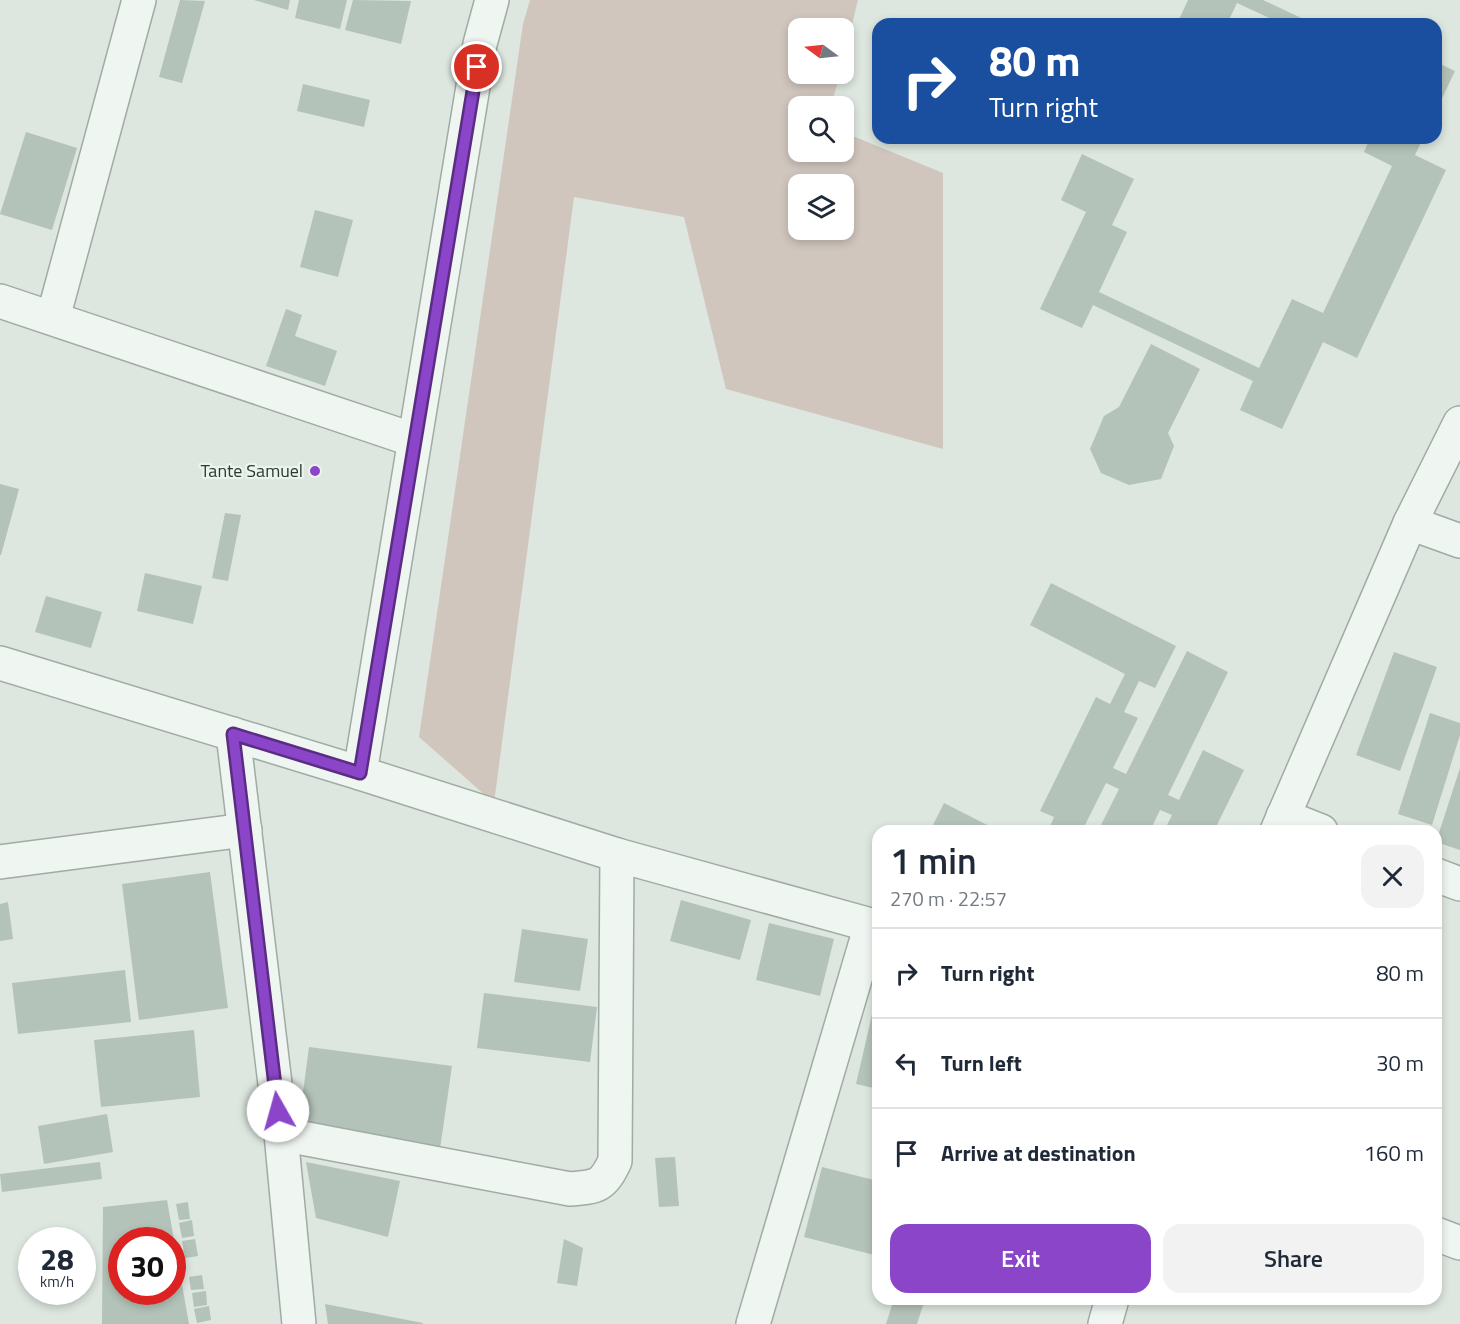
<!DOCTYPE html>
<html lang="en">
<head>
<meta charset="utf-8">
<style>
	:root { --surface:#fff; --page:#f2f2f3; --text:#1f2937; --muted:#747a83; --line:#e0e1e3; --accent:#8a45c8 }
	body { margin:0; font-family:"Titillium Web",sans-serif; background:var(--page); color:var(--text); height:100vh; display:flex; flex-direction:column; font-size:22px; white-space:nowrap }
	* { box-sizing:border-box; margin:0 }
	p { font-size:20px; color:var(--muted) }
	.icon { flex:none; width:33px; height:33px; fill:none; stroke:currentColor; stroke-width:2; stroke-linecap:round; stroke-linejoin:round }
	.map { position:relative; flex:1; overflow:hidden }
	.details { position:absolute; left:872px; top:825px; width:570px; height:480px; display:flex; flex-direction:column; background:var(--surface); border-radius:18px; box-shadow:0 3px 9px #0003 }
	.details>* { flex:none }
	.top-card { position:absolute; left:872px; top:18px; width:570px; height:126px; border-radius:18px; box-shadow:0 3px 9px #0003; background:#1a4fa0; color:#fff; overflow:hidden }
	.needle { width:39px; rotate:285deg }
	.tools { position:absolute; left:788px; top:18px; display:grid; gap:12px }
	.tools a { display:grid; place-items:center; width:66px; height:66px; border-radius:12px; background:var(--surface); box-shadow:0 3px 9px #0003; font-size:30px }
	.speed { position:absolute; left:18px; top:1227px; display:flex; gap:12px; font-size:30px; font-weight:700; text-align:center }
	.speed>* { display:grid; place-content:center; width:78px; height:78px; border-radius:50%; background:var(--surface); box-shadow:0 3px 9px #0003; line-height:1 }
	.speed small { font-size:15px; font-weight:400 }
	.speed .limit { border:9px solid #d22; background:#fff; color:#111 }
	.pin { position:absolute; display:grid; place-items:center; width:51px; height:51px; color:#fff; margin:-26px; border:3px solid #fff; border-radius:50%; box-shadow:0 2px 6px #0007 }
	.me { position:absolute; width:66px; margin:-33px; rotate:353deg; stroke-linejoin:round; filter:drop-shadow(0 0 4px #0008) }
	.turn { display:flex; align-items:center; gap:21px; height:126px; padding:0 18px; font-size:27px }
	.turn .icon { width:78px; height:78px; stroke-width:2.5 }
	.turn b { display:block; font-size:42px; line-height:51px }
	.round { display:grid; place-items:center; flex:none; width:63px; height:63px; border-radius:18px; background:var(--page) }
	.summary { display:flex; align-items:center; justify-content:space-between; height:102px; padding:0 18px }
	h1 { font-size:36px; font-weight:600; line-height:45px }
	.action { display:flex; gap:12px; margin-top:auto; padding:12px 18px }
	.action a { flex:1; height:69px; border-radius:18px; background:var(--accent); color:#fff; font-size:24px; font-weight:600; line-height:69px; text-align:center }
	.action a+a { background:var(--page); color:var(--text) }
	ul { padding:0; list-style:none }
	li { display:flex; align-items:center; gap:18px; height:90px; padding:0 18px; border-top:2px solid var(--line) }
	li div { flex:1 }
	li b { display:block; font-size:22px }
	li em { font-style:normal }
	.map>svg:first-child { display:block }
	.grass { fill:#d0c6be; fill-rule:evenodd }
	.building { fill:#b4c3b9; fill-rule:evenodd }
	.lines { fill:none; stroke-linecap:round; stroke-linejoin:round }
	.minor-casing { stroke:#9faca3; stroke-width:36 }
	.minor { stroke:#eff5f1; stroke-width:33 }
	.route-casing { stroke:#5a2d82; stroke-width:15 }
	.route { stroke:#8a45c8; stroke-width:10 }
	.poi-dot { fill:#8a45c8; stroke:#ecf4ee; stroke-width:2 }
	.labels { text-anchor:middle; stroke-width:4.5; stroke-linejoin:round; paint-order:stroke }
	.poi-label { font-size:18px; fill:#273c2e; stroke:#ecf4ee; text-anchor:end }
</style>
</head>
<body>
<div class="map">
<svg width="1460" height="1324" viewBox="0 0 1460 1324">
	<rect width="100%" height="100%" fill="#dde6df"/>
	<!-- grass -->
	<path class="grass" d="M530,0h328l-15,61v-33h-45v46h42l-9,32h-33v46h45v-20l100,41v276l-217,-60 -42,-172 -110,-20 -80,606 -75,-66 104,-713zM798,184h45v46h-45z"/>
	<!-- building -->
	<g class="building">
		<path d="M180,0l25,1 -23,82 -23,-6z"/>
		<path d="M254,0h36l-2,10z"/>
		<path d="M299,0h48l-7,29 -45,-11z"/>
		<path d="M353,0l58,1 -10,43 -56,-14z"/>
		<path d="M1188,0h75l51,24h-32l-45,-21 -10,21h-50z"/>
		<path d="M1436,62l19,9 -19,40z"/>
		<path d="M303,84l67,16 -6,27 -67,-16z"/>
		<path d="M26,132l51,16 -25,82 -52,-16z"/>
		<path d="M1370,138h53l-8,17 31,15 -89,188 -34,-16 -41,87 -42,-19 13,-29 -160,-76 -11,23 -42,-19 46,-97 -25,-12 21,-46 52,25 -22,46 15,7 -28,60 160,76 33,-69 31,14 69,-147 -28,-14z"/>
		<path d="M315,210l38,10 -15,57 -38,-10z"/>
		<path d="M286,309l16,6 -7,21 42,15 -12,35 -59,-20z"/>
		<path d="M1151,344l49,25 -32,64 6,13 -13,33 -32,6 -28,-12 -11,-24 14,-33 15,-9z"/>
		<path d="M0,484l19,5 -18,66h-1z"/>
		<path d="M225,513l16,2 -13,66 -16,-3z"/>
		<path d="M145,573l57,13 -9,38 -56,-13z"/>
		<path d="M1051,583l125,63 -21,42 -16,-7 -15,31 14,6 -25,50 13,6 61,-123 41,21 -60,123 11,5 24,-50 41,20 -30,61h-50l8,-16 -12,-5 -10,21h-52l21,-42 -13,-6 -24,48 -13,-6 -3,6h-18l6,-14 -14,-6 56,-114 14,7 15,-30 -95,-49z"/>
		<path d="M46,596l56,16 -11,36 -56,-16z"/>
		<path d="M1394,652l43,15 -37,104 -44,-16z"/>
		<path d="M1430,713l30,10v12l-28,90 -34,-11z"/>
		<path d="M1460,768v82l-24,-8z"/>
		<path d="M944,803l55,28h-69z"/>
		<path d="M210,872l18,136 -89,12 -17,-136z"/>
		<path d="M681,900l70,20 -11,40 -70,-19z"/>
		<path d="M8,902l5,37 -13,2v-37z"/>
		<path d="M769,923l65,16 -14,57 -64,-16z"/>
		<path d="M522,929l66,10 -8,52 -66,-9z"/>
		<path d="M125,970l6,52 -113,12 -6,-51z"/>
		<path d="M484,993l113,14 -7,55 -113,-14z"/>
		<path d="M877,993h1v96l-22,-5z"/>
		<path d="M194,1030l6,67 -99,10 -7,-67z"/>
		<path d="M309,1047l143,19 -12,83 -142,-19z"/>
		<path d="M107,1114l6,38 -69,12 -6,-38z"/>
		<path d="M675,1157l4,49 -20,1 -4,-49z"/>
		<path d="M100,1162l2,17 -100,13 -2,-18z"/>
		<path d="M306,1162l94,19 -12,56 -72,-19z"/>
		<path d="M822,1167l56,14v75l-74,-19z"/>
		<path d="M167,1200l22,124h-87l1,-117zM122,1240h50v52h-50z"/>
		<path d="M188,1202l2,17 -11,1 -3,-16z"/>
		<path d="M192,1220l2,16 -12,2 -3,-15z"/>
		<path d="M195,1239l3,17 -13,2 -3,-17z"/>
		<path d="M564,1239l19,9 -6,38 -20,-3z"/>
		<path d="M202,1275l2,14 -13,1 -2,-13z"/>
		<path d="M206,1291l1,14 -13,2 -2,-14z"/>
		<path d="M894,1299h31l-8,25h-31z"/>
		<path d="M325,1304l98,19v1h-95z"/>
		<path d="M209,1306l2,14 -14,3 -3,-14z"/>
	</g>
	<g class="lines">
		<!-- minor casing -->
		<g class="minor-casing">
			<g id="minor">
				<path d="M0,301l414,139"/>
				<path d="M53,318l86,-318"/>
				<path d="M1410,523l50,18"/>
				<path d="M0,663l360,110 257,82 261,72"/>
				<path d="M233,734l48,400 18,190"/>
				<path d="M360,773l120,-729 12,-44"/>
				<path d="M1283,816l38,15"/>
				<path d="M1277,831l133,-308 50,-100"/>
				<path d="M0,862l245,-32"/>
				<path d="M1436,875l24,9"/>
				<path d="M281,1134l289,55c28,-2 33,-3 45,-28l2,-306"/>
				<path d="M1436,1234l24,9"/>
				<path d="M753,1324l118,-399"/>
				<path d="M1105,1324l7,-25"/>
			</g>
		</g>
		<!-- minor -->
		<use href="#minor" class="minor"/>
	</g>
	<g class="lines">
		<!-- route casing -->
		<g class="route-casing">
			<path id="route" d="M278,1111l-45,-377 127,39 117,-706"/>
		</g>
		<!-- route -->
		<use href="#route" class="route"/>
	</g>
	<!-- markers -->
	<circle class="poi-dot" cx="315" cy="471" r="6"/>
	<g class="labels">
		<!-- poi labels -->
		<g class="poi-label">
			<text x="303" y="477">Tante Samuel</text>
		</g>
	</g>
</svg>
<div class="tools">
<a><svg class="needle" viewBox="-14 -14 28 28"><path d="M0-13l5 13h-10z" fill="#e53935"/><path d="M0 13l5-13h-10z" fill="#747a83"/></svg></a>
<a><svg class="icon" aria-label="search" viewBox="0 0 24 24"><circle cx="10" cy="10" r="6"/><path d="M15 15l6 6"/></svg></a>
<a><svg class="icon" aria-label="layers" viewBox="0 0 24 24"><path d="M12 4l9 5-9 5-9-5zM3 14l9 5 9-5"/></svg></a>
</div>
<div class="speed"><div>28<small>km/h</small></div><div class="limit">30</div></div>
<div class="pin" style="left:477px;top:67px;background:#d93025"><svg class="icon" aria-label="arrive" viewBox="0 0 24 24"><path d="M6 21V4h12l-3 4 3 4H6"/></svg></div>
<svg class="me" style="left:278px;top:1111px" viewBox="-20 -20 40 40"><circle r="19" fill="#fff"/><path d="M0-13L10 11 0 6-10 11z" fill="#8a45c8"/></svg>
<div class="top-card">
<div class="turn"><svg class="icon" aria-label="right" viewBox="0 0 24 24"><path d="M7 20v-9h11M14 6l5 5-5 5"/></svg><div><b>80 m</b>Turn right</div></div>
</div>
<section class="details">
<div class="summary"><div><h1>1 min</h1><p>270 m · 22:57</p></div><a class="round"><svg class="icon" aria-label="close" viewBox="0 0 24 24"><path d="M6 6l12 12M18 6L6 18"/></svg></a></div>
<ul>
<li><svg class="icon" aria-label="right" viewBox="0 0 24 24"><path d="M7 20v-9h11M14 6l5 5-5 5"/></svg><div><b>Turn right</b></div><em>80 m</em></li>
<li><svg class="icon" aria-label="left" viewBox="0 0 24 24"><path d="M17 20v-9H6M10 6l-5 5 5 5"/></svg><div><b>Turn left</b></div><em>30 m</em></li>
<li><svg class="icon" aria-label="arrive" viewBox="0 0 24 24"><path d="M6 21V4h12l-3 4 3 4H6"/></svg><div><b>Arrive at destination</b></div><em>160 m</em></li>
</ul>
<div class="action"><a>Exit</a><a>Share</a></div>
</section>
</div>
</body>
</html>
